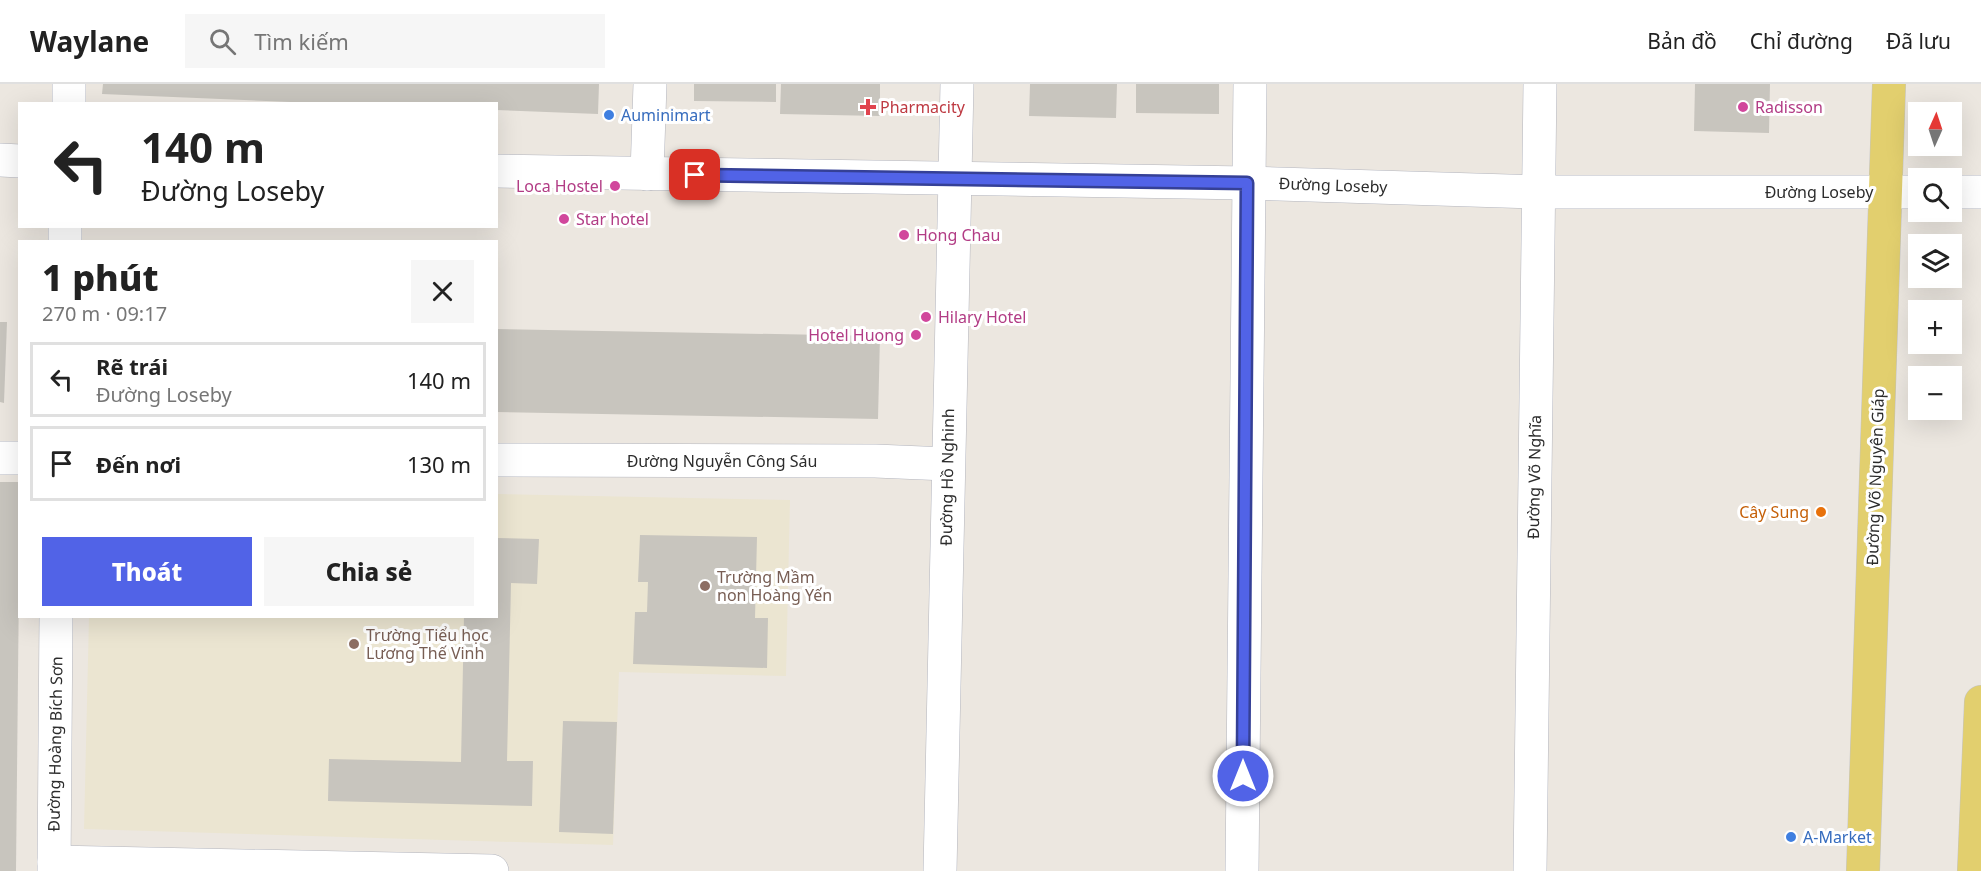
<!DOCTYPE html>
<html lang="vi">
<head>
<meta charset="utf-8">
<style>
	:root { --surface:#fff; --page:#f6f6f6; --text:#222; --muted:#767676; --line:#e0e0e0; --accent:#5163e7 }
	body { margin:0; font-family:"Noto Sans",sans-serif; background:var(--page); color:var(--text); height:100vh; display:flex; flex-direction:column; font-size:22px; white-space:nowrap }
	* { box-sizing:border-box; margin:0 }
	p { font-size:20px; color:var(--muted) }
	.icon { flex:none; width:33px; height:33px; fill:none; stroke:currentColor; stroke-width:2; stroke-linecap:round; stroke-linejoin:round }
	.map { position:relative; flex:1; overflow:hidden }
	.drawer { position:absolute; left:18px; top:156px; width:480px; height:378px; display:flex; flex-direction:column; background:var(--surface); border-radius:0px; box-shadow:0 6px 24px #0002 }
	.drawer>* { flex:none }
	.hud { position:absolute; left:18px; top:18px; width:480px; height:126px; border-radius:0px; box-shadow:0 6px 24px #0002; background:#fff; color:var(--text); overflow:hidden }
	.needle { width:39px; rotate:3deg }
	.buttons { position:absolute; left:1908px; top:18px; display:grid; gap:12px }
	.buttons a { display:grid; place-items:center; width:54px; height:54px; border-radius:0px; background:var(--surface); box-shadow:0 6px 24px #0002; font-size:30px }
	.pin { position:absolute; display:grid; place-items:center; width:51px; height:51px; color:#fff; margin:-26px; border-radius:12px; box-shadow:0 3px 9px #0006 }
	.me { position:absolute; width:66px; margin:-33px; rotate:0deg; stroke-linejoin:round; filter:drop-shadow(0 0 4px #0008) }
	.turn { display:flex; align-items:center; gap:21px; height:126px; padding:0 24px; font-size:27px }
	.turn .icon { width:78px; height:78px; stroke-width:2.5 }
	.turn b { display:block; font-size:42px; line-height:51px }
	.round { display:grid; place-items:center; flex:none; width:63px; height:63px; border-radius:0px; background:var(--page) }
	.head { display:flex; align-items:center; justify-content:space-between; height:102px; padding:0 24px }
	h1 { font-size:36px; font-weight:800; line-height:45px }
	.cta { display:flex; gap:12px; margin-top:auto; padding:12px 24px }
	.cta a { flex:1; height:69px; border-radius:0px; background:var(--accent); color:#fff; font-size:24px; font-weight:800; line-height:69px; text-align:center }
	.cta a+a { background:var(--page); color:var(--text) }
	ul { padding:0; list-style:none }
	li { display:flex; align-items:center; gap:18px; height:75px; margin:0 12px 9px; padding:0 12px; border:3px solid var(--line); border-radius:0px }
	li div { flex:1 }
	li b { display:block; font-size:22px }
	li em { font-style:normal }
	header { display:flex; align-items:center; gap:36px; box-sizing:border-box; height:84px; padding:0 30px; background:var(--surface); border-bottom:2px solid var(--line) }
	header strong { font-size:28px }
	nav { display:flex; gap:33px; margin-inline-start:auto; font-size:21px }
	.search { width:420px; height:54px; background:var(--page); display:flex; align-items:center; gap:15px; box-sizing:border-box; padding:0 21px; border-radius:0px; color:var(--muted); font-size:22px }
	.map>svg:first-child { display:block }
	.education { fill:#ebe5d1 }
	.building { fill:#c8c5be }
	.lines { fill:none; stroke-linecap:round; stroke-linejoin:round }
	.minor-casing { stroke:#b3b5be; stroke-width:34 }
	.major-casing { stroke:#c4c4c4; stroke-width:34 }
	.minor { stroke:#fff; stroke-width:33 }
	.major { stroke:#e2cf6e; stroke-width:33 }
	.route-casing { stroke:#354096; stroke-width:15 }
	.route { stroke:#5163e7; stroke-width:10 }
	.health-dot { fill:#e0444e; stroke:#fff; stroke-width:2 }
	.hotel-dot { fill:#d1479c; stroke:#fff; stroke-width:2 }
	.shop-dot { fill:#3f7fe0; stroke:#fff; stroke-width:2 }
	.food-dot { fill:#e8710a; stroke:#fff; stroke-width:2 }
	.education-dot { fill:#8d6e63; stroke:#fff; stroke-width:2 }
	.labels { text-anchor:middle; stroke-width:6; stroke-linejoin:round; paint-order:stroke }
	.health-label { font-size:16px; fill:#be3a42; stroke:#fff; text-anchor:start }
	.hotel-label { font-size:16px; fill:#b23c85; stroke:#fff; text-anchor:start }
	.shop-label { font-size:16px; fill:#366cbe; stroke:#fff; text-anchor:start }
	.street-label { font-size:16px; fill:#2c2c2c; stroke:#fff }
	.food-label { font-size:16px; fill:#c56008; stroke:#fff; text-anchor:end }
	.education-label { font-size:16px; fill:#785e54; stroke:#fff; text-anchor:start }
</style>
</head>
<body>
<header>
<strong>Waylane</strong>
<div class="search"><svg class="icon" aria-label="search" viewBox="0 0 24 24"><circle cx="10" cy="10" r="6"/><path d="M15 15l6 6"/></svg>Tìm kiếm</div>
<nav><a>Bản đồ</a><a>Chỉ đường</a><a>Đã lưu</a></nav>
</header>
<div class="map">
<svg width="1981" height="787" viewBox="0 0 1981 787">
	<rect width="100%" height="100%" fill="#ece7e0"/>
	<!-- education -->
	<path class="education" d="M497,410l293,6 -4,176 -167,-4 -6,173 -529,-16 5,-212 407,-1z"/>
	<!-- building -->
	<g class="building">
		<path d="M103,0h496l-1,30 -102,-4v-6h-157l-237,-10z"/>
		<path d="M694,0h82v18l-82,-1z"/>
		<path d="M781,0h99v32l-100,-2z"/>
		<path d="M1030,0h87l-1,34 -87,-2z"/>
		<path d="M1136,0h83v30l-83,-1z"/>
		<path d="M1695,0h75l-1,49 -75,-2z"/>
		<path d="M0,238h7l-3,81 -4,-1z"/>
		<path d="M496,245l384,7 -2,83 -382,-7z"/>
		<path d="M0,398h20l-4,389h-16z"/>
		<path d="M640,451l117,2 -2,81h13l-1,50 -134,-4 2,-52h12l1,-30h-10z"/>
		<path d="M496,454l43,1 -2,45 -26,-1 -4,178h26l-1,45 -204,-5 1,-42 132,3 3,-146h32z"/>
		<path d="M563,637l54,1 -4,112 -54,-2z"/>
	</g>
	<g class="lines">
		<!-- minor casing -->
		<g class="minor-casing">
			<g id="minor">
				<path d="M69,20v-20"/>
				<path d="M0,76l20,1"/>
				<path d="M496,87l751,12 291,9h380"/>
				<path d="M647,90l3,-90"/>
				<path d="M1952,108h29"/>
				<path d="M65,158v-16"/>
				<path d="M0,374h20"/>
				<path d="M496,376l379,1 72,3"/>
				<path d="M54,778l438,9"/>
				<path d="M54,787l2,-255"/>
				<path d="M940,787l17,-787"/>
				<path d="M1242,787l8,-787"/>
				<path d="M1530,787l10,-787"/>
			</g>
		</g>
		<!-- major casing -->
		<g class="major-casing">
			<g id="major">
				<path d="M1863,787l26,-787"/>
				<path d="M1974,787l7,-169"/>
			</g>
		</g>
		<!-- minor -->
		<use href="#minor" class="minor"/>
		<!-- major -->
		<use href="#major" class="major"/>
	</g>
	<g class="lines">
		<!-- route casing -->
		<g class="route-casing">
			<path id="route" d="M695,91l552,8 -4,593"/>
		</g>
		<!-- route -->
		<use href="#route" class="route"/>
	</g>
	<!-- markers -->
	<path class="health-dot" d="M865 14h6v6h6v6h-6v6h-6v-6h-6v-6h6z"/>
	<g class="hotel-dot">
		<circle cx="1743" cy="23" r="6"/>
		<circle cx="615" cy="102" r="6"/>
		<circle cx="564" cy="135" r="6"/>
		<circle cx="904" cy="151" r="6"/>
		<circle cx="926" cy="233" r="6"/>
		<circle cx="916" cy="251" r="6"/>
	</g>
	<g class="shop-dot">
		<circle cx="609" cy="31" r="6"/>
		<circle cx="1791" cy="753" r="6"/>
	</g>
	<circle class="food-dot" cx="1821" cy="428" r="6"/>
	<g class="education-dot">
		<circle cx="705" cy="502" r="6"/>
		<circle cx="354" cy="560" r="6"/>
	</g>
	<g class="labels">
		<!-- health labels -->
		<g class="health-label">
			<text x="880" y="29">Pharmacity</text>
		</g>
		<!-- hotel labels -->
		<g class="hotel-label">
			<text x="1755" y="29">Radisson</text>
			<text x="603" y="108" text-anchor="end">Loca Hostel</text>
			<text x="576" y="141">Star hotel</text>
			<text x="916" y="157">Hong Chau</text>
			<text x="938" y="239">Hilary Hotel</text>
			<text x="904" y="257" text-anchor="end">Hotel Huong</text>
		</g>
		<!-- shop labels -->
		<g class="shop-label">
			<text x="621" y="37">Auminimart</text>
			<text x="1803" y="759">A-Market</text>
		</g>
		<!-- street labels -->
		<g class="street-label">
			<text transform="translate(1333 101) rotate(2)" y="6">Đường Loseby</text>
			<text x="1819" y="114">Đường Loseby</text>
			<text x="722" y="383">Đường Nguyễn Công Sáu</text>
			<text transform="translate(947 393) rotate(-89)" y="6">Đường Hồ Nghinh</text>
			<text transform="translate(1534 393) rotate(-89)" y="6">Đường Võ Nghĩa</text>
			<text transform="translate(1875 393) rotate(-88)" y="6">Đường Võ Nguyên Giáp</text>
			<text transform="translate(55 660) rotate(-89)" y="6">Đường Hoàng Bích Sơn</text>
		</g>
		<!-- food labels -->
		<g class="food-label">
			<text x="1809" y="434">Cây Sung</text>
		</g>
		<!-- education labels -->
		<g class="education-label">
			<text x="717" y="499">Trường Mầm<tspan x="717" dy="18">non Hoàng Yến</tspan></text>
			<text x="366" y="557">Trường Tiểu học<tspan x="366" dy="18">Lương Thế Vinh</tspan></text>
		</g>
	</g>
</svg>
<div class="buttons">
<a><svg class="needle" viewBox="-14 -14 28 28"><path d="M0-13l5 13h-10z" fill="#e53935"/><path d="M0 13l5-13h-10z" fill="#767676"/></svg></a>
<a><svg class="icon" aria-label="search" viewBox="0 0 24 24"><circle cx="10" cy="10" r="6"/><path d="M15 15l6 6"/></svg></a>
<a><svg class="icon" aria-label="layers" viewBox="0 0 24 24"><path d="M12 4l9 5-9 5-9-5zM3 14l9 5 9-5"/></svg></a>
<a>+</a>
<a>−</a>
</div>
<div class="pin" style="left:695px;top:91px;background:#d93025"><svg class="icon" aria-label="arrive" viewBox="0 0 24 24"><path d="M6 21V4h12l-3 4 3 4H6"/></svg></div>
<svg class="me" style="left:1243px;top:692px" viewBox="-20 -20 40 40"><circle r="17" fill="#5163e7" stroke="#fff" stroke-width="3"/><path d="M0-11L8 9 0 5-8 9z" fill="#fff"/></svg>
<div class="hud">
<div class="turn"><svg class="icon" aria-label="left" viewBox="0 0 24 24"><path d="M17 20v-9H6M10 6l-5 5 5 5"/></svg><div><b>140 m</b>Đường Loseby</div></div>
</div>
<section class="drawer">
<div class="head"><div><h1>1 phút</h1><p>270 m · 09:17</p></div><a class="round"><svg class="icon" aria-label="close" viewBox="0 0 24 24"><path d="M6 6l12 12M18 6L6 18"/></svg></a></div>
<ul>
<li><svg class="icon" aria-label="left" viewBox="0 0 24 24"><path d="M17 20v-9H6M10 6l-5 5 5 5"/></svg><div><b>Rẽ trái</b><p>Đường Loseby</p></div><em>140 m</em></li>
<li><svg class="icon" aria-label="arrive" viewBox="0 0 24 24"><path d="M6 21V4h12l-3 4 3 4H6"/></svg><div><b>Đến nơi</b></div><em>130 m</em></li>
</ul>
<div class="cta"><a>Thoát</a><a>Chia sẻ</a></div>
</section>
</div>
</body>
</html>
